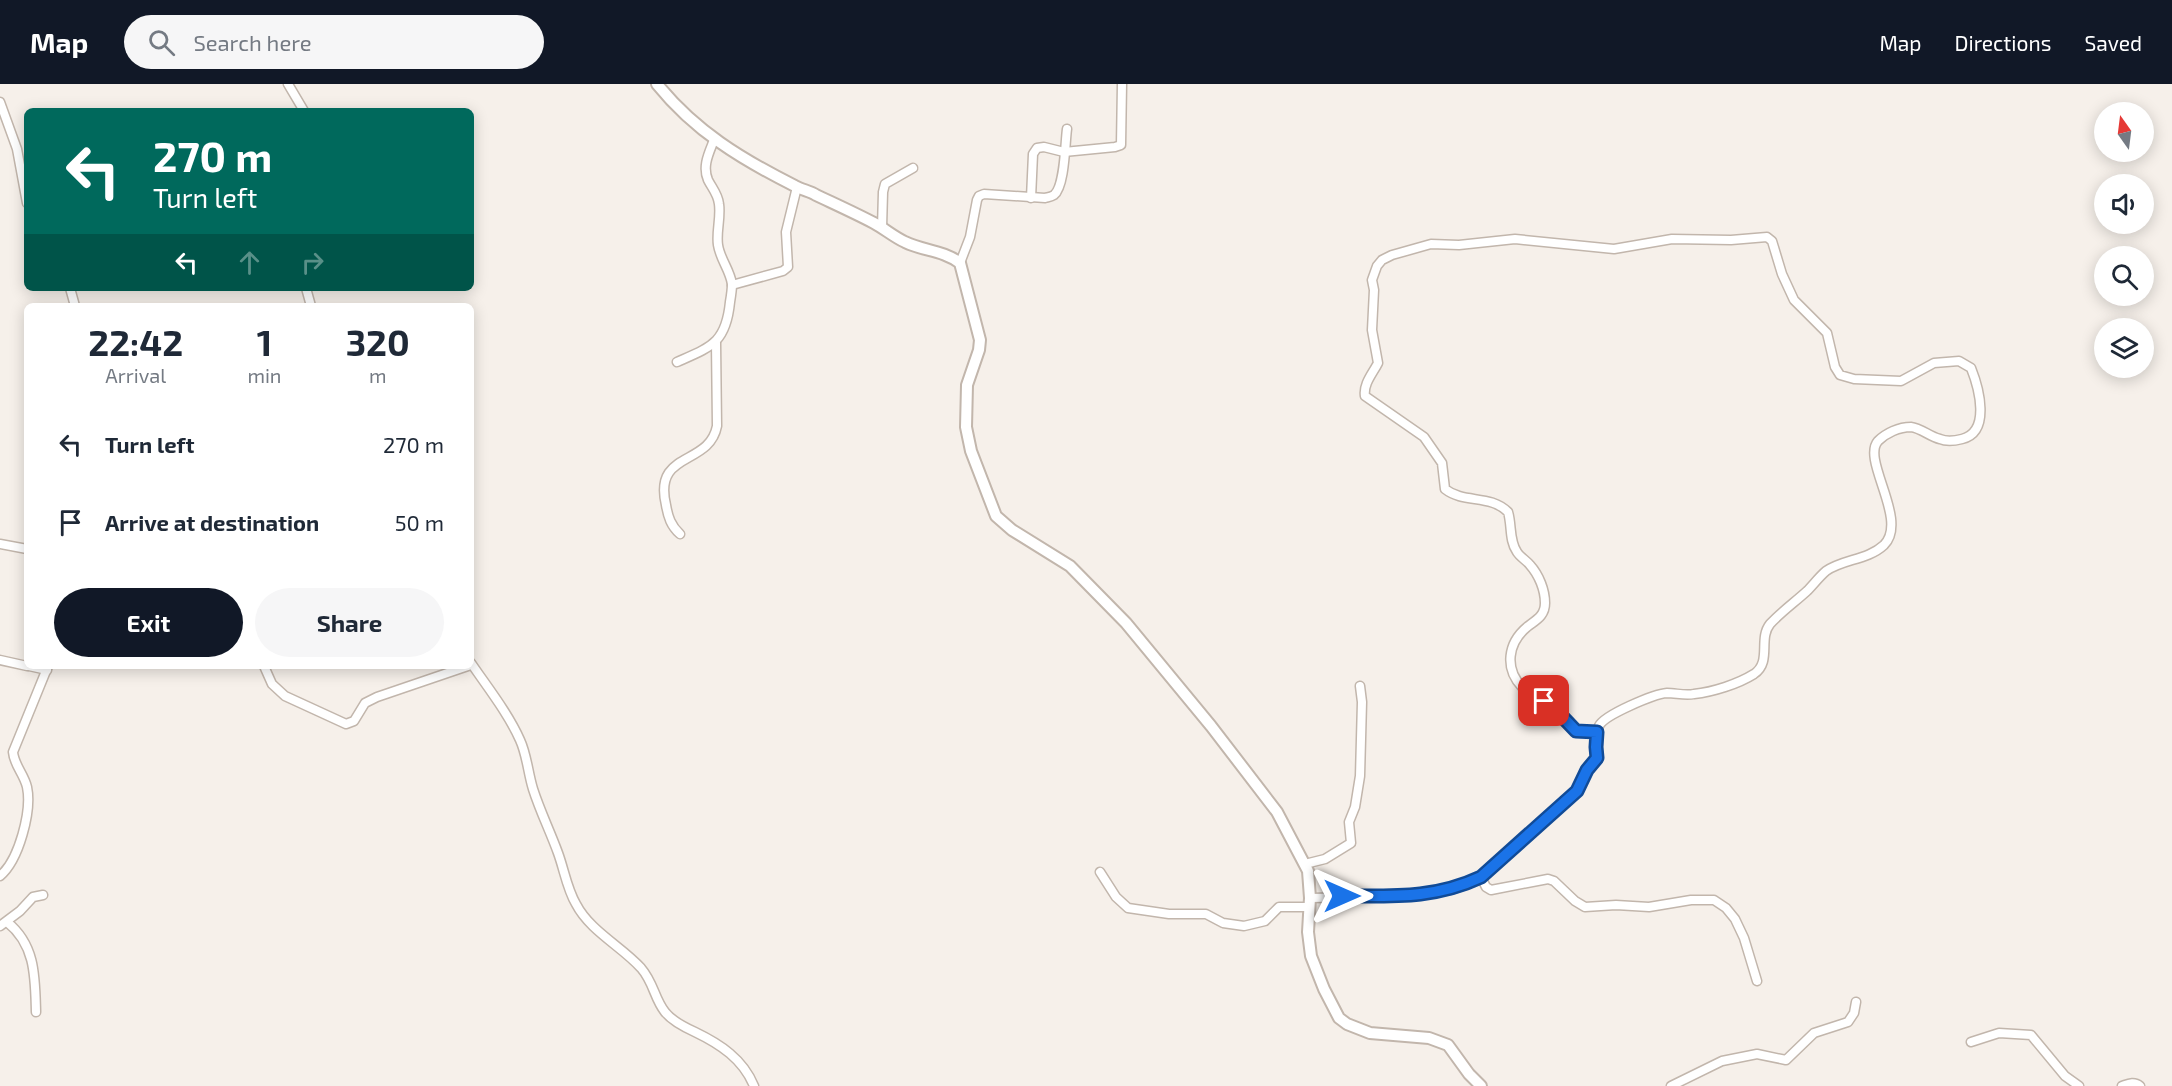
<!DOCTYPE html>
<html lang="en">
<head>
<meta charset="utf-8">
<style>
	:root { --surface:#fff; --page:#f6f6f7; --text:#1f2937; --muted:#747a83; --accent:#111827 }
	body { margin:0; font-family:"Exo 2",sans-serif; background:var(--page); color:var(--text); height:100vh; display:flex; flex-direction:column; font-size:22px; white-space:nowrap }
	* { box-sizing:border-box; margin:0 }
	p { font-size:20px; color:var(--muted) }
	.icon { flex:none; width:33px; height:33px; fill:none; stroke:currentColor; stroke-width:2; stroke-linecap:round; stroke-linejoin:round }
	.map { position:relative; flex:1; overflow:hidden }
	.sheet { position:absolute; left:24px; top:219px; width:450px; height:366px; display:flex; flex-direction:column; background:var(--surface); border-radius:9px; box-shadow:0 3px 15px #0003 }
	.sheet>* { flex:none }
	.banner { position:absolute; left:24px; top:24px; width:450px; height:183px; border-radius:9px; box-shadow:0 3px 15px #0003; background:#00695c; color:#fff; overflow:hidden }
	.needle { width:39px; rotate:346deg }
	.fabs { position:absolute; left:2094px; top:18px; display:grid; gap:12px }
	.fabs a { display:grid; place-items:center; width:60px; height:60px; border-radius:50%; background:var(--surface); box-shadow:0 3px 15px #0003; font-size:30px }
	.pin { position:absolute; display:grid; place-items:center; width:51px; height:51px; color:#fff; margin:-26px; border-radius:12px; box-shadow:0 3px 9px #0006 }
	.me { position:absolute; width:66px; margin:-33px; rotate:90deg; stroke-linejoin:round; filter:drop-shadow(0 0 4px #0008) }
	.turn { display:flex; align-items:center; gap:21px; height:126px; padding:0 30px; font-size:27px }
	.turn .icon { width:78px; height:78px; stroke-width:2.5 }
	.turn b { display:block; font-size:42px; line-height:51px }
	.lanes { display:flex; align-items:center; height:57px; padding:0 30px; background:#0003; justify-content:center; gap:30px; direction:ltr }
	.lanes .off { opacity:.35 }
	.eta { display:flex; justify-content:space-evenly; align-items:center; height:102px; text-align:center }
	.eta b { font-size:36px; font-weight:700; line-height:42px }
	.action { display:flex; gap:12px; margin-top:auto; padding:12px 30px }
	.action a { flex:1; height:69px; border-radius:36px; background:var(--accent); color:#fff; font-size:24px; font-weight:700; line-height:69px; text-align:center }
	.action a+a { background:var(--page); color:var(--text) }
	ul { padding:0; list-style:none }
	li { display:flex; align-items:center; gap:18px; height:78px; padding:0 30px }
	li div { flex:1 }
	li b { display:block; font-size:22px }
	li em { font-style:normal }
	header { display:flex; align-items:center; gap:36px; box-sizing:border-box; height:84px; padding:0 30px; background:var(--accent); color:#fff }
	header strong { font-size:28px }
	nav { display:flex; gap:33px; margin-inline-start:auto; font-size:21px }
	.search { width:420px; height:54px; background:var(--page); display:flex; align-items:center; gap:15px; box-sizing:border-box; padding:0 21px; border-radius:33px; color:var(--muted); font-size:22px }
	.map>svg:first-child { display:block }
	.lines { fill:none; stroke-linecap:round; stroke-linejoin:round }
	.minor-casing { stroke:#c2b6ac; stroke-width:11 }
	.tertiary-casing { stroke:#c2b6ac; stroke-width:14 }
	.minor { stroke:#fff; stroke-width:8 }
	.tertiary { stroke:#fff; stroke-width:10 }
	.route-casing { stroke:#114b97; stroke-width:15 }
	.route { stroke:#1a73e8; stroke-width:10 }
</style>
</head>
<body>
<header>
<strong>Map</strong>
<div class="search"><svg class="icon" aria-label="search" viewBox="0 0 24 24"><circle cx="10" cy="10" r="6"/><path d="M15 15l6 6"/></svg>Search here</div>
<nav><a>Map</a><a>Directions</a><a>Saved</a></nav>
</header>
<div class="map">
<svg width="2172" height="1002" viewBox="0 0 2172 1002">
	<rect width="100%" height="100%" fill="#f6f0ea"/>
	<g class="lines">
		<!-- minor casing -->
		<g class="minor-casing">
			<g id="minor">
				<path d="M288,0l16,27"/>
				<path d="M0,18l17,47 10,54"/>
				<path d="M1031,114l2,-44 4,-6 7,-1 20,5 51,-5 6,-2 1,-61"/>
				<path d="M882,144l1,-36 2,-8 28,-16"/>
				<path d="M960,179l10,-26 7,-37 2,-4 5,-2 61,4c4,-1 6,-1 9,-3 11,-9 11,-52 13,-66"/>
				<path d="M732,201l51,-14 5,-4 -2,-35 11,-45"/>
				<path d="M70,204l5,18"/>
				<path d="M306,204l5,18"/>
				<path d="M677,278c34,-15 49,-19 53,-60 1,-6 2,-12 2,-18 -2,-14 -12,-25 -14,-39 -2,-13 3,-27 1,-41 -1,-10 -7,-16 -11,-24 -6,-14 1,-27 6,-40"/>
				<path d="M680,450c-9,-8 -12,-17 -14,-29 -13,-55 43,-38 51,-79l-1,-83"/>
				<path d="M0,460l27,5"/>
				<path d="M0,576l27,6"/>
				<path d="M471,579c17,25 37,50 49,77 7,15 8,33 13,49 7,22 17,42 25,64 6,16 9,36 18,51 14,27 45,42 65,64 13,15 13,30 24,44 7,9 19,15 30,20 25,12 48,27 59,54"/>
				<path d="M29,582l18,4"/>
				<path d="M264,582l8,18 13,12 61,28 8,-3 11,-18 12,-6 91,-31"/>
				<path d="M1305,780l20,-5 26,-16 -2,-21 6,-15 5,-31 2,-74 -2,-16"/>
				<path d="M1100,788l16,25 12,11 41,6h37l17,9 21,3 21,-5 14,-14h29"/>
				<path d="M0,792c19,-16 32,-65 27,-89 -3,-13 -13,-22 -14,-35l35,-86"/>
				<path d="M1481,793l5,10 5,3 57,-11 6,2 21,20 10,6 31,-2 33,2 42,-7h23l12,8 9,11 9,19 13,43"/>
				<path d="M1310,814l103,-2 37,-6 15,-5 16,-8 99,-89c2,-6 3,-11 7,-16 3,-5 9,-9 10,-15 2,-10 -3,-21 2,-31 5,-11 55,-32 68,-33 9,0 18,3 27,1 19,-2 44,-10 60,-20 18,-12 4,-35 16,-50 11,-12 25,-22 37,-33 6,-6 12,-14 19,-20 17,-12 42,-11 58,-26 25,-25 -23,-85 -6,-104 8,-8 21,-14 33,-14 10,1 19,10 29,12 7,3 14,2 22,0 29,-7 17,-51 9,-71l-12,-7 -25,2 -33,18 -47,-2 -14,-4 -5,-8 -8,-34 -33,-33 -12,-26 -10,-33 -5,-4 -36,3 -59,-1 -58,10 -99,-10 -56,6 -28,-1 -39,11 -10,5 -5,6 -5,14 2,10 -2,40 6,33c-5,10 -15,21 -13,33l59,41 18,26 3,26c19,15 45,5 63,23 4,13 1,29 9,40 3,5 9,8 13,13 9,10 15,25 15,38 0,13 -9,17 -18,24 -19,16 -23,41 -5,60 7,7 18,11 26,17 10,7 18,21 27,26 6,3 15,2 22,2"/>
				<path d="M7,838c29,23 28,56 29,90"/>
				<path d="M0,842l20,-15 13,-14 10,-2"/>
				<path d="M1971,958l28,-9 32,2 34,41 14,10"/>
				<path d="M1671,1002l51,-25 35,-7 29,6 28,-27 34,-11 6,-9 2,-11"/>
				<path d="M2122,1002c6,-2 12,-5 18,0"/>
			</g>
		</g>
		<!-- tertiary casing -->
		<g class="tertiary-casing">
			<path id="tertiary" d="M657,0c38,47 84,75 138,102 7,4 15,5 21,9 19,9 39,18 58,28 11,6 20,14 31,19 18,9 38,8 55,21l20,77 -1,10 -12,35 -1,42 5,24 25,65 16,14 58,36 56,57 85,103 66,86 31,59 2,27 -2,34 3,24 13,33 15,29 8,6 23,9 59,5 19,7 21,29 12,12"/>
		</g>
		<!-- minor -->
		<use href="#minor" class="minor"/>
		<!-- tertiary -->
		<use href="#tertiary" class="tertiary"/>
	</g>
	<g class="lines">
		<!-- route casing -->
		<g class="route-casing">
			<path id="route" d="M1342,812c51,0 92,3 139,-19l96,-86 10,-21 10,-12 -1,-11 1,-15 -21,-1 -21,-22 -11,-8"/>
		</g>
		<!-- route -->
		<use href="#route" class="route"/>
	</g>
</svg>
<div class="fabs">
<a><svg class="needle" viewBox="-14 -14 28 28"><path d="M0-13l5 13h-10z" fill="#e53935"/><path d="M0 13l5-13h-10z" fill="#747a83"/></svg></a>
<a><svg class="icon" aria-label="sound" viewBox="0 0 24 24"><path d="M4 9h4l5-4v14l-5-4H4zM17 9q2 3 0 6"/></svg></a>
<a><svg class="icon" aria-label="search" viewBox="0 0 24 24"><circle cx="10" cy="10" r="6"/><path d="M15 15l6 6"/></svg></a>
<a><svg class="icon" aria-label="layers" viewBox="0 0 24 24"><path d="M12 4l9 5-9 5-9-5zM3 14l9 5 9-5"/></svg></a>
</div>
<div class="pin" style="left:1544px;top:617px;background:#d93025"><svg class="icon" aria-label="arrive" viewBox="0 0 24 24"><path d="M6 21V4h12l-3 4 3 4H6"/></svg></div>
<svg class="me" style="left:1342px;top:812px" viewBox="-20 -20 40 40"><path d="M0-17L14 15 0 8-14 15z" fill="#1a73e8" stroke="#fff" stroke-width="4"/></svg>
<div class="banner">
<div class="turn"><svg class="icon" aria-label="left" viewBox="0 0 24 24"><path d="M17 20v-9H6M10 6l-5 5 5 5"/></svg><div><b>270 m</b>Turn left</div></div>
<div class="lanes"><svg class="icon" aria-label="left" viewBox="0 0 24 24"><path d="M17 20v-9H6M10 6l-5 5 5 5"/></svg><svg class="icon off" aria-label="ahead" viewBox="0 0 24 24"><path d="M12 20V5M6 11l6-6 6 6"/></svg><svg class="icon off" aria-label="right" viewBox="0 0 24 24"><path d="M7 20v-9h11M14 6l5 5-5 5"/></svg></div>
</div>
<section class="sheet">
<div class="eta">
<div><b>22:42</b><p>Arrival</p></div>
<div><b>1</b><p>min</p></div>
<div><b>320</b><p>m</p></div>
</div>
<ul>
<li><svg class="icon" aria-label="left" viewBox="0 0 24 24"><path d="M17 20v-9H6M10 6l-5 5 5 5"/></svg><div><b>Turn left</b></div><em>270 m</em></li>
<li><svg class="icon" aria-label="arrive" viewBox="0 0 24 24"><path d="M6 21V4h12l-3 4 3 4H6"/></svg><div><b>Arrive at destination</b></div><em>50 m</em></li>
</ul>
<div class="action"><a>Exit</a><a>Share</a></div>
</section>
</div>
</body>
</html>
